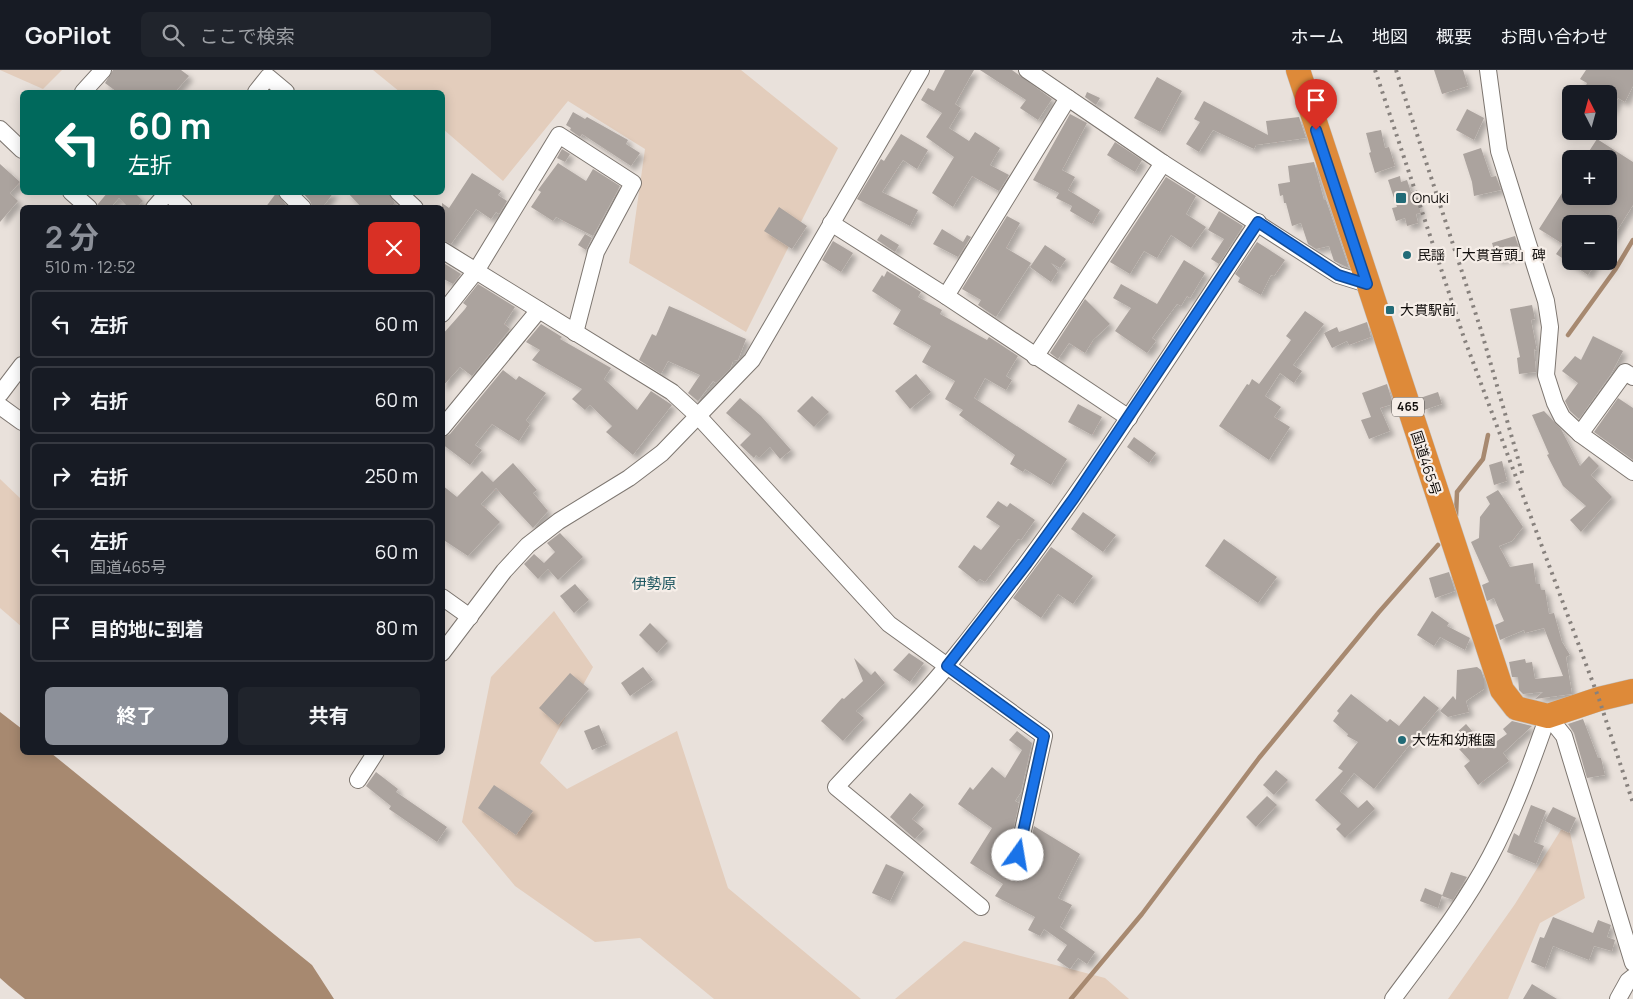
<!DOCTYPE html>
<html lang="ja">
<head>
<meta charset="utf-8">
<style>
	:root { --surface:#171b24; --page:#20242c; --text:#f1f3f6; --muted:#9ea1a6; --line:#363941; --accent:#8c9099 }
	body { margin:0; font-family:Manrope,"Noto Sans JP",sans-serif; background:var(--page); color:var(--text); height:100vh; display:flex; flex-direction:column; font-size:19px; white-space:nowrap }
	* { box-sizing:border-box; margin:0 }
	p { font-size:16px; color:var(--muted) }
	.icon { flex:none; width:28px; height:28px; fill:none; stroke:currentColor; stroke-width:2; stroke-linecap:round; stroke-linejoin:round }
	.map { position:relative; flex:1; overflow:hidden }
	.sheet { position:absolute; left:20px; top:135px; width:425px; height:550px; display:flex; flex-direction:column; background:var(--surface); border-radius:8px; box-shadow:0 2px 12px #0003 }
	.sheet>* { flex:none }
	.guide { position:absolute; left:20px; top:20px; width:425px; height:105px; border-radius:8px; box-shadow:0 2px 12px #0003; background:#00695c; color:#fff; overflow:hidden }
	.needle { width:32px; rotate:354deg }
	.tools { position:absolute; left:1562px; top:15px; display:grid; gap:10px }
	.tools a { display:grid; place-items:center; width:55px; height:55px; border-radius:8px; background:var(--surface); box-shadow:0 2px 12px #0003; font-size:25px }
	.pin { position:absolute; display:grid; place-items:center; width:42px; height:42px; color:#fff; margin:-51px -21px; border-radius:50% 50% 50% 0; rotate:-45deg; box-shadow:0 0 5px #0007 }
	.pin .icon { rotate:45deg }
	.me { position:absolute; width:55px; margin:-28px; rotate:13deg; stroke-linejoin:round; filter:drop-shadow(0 0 4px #0008) }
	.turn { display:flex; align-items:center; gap:18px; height:105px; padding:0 25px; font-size:22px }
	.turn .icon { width:65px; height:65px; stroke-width:2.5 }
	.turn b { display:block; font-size:35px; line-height:42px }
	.round { display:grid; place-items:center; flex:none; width:52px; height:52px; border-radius:8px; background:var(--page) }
	.head { display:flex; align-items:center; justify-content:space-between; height:85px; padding:0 25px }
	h1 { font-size:30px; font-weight:700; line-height:38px; color:var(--accent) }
	.cta { display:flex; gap:10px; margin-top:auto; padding:10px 25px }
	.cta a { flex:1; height:58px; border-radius:8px; background:var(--accent); color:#fff; font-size:20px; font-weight:700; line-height:58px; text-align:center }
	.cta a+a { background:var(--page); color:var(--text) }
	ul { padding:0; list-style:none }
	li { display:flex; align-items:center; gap:15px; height:68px; margin:0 10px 8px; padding:0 15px; border:2px solid var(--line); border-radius:8px }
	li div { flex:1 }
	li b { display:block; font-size:19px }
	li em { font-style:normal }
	header { display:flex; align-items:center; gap:30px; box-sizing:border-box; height:70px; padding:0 25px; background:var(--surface); border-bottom:1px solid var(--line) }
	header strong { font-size:24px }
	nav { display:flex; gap:28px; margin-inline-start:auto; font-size:18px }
	.search { width:350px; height:45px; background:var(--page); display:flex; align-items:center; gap:12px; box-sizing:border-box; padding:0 18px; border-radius:8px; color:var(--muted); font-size:19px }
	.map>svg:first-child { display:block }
	.green { fill:#e3cdbc }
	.water { fill:#a78970 }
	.pier { fill:#e9e1db }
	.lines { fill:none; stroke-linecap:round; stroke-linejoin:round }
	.stream { stroke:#a78970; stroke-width:4.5 }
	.building { fill:#aba39e; filter:url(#shadow) }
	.minor-casing { stroke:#7d7670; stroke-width:18 }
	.highway-casing { stroke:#c1c0c0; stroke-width:25 }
	.minor { stroke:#fff; stroke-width:16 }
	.highway { stroke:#de8a39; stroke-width:24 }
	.rail { stroke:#87817d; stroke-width:4; stroke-dasharray:2.5 5; stroke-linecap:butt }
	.route-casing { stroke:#114b97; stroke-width:12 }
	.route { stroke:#1a73e8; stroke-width:9 }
	.poi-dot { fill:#226b77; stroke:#f6eee8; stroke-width:2 }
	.labels { text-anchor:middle; stroke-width:4.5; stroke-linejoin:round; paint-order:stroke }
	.shield { fill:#f6eee8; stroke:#55504d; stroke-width:1 }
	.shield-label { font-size:12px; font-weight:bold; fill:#100d0b }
	.poi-label { font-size:14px; fill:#100d0b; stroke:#f6eee8; text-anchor:start }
	.street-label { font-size:14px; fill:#100d0b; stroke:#f6eee8 }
	.neighbourhood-label { font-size:15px; fill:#1e5761; stroke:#f6eee8 }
</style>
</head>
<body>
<header>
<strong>GoPilot</strong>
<div class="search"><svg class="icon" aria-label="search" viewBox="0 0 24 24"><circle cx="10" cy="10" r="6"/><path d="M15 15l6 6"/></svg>ここで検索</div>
<nav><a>ホーム</a><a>地図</a><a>概要</a><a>お問い合わせ</a></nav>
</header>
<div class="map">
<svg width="1633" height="929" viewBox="0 0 1633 929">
	<defs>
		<filter id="shadow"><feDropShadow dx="4.5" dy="4.5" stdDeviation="2.5" flood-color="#0004"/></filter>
	</defs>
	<rect width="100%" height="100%" fill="#e9e1db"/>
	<!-- green -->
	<g class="green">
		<path d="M0,0h62l-19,19z"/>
		<path d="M373,0h368l97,78 -92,184 -117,-69 16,-114 -77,-48 -65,80 -60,-52 -1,-37h-42z"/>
		<path d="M0,409l22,21v127l-22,-19z"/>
		<path d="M554,541l39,56 -53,96 27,26 110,-58 51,157 133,111h-147l-74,-61 -45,4 -80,-56 -53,-64 29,-145z"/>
		<path d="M1567,750l18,78 -45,25 -32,76h-60l67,-95z"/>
		<path d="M964,871l141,37 24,21h-234z"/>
	</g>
	<!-- water -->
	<path class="water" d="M0,642l22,17v23l29,1 261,212 22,34h-334z"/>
	<!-- pier -->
	<path class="pier" d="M0,908l9,8 16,13h-25z"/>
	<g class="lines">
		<!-- stream -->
		<g class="stream">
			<path d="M1568,265l47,-65 18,-30"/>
			<path d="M1456,446l1,-24 26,-33 5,-24"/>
			<path d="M1071,929l71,-85 117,-156 120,-146 59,-67"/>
		</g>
	</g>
	<!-- building -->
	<g class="building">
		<path d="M113,0h68l8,6 -14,16h-58l-12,-9z"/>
		<path d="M945,0h29l-19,34 6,4 -12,20 20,13 6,-9 25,16 -10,17 19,10 -10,16 -27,-15 -19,31 -21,-14 22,-36 -28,-20 16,-24 -21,-13 7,-12 6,3z"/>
		<path d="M980,0h32l40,29 -14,21 -18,-12 6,-8z"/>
		<path d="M1434,0h29l5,16 -26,8z"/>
		<path d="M1586,0h47v16l-8,16 -7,-4 -9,18v-22h-27l5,-11 -7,-4z"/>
		<path d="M1157,7l25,14 -22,41 -26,-14z"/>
		<path d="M1087,22l13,6 -4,7 -11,-8z"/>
		<path d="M1204,31l64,34 -2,-14 33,-4 7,21 -50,7 -2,4 -41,-19 -14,22 -13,-8 14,-22 -6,-3z"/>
		<path d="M1467,39l17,9 -10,22 -18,-10z"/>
		<path d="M573,42l12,7 2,-2 41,23 -2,4 14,9 -9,13 -49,-32 -2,3 -10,-7 1,-2 -5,-3z"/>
		<path d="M1070,44l17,9 -25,47 13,7 -7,13 32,20 -8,14 -22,-13 2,-5 -16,-8 3,-5 -26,-13z"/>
		<path d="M1381,60l4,18 4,-1 6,19 -20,7 -6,-20 2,-1 -5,-19z"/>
		<path d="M901,64l27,16 -11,19 -14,-9 -21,32 36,18 -8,16 -53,-27 24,-40 3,2z"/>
		<path d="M1597,69l36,23v43l-24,38v-19h-38v37h26l-9,14 -32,-21 7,-10 -24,-15 32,-50v17h38v-37h-25z"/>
		<path d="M1115,72l27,18 -7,12 -28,-17z"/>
		<path d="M1481,78l10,29 5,-1 5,14 -27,6 -2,-14 -9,-28z"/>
		<path d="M562,79l8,5 -5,8 -8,-4z"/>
		<path d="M1314,92l10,38h2l23,68 -15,-7 -5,-15 -13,3 -8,-5 -7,-21 -9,3 -6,-23h-2l-1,-8 -3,1 -2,-12 12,-2 -2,-16z"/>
		<path d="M558,93l28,18 7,-12 27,17 -27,50 -37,-19 -3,4 -22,-14 10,-15 -3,-2z"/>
		<path d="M0,94l20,18 -10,11 8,8 -18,21z"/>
		<path d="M472,103l29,18 -3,4 9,6 -8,13 -3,-2 -5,7 -15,-10 -25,35 -9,-4v-37l7,5z"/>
		<path d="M1400,106l1,6 6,-2 4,12 3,-1 7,22 -5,1 2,9 -11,3 -2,-8 -9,3 -4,-13 5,-1 -9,-27z"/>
		<path d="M1166,107l30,19 -10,18 20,13 -15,21 -20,-13 -14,23 -13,-7 -14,23 -20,-12z"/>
		<path d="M108,122h26l9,9 -7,7h-7l-10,-10 -9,10h-11l-1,-4z"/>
		<path d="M277,122l11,16h-23z"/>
		<path d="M302,122h32l-12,16h-9l-3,-7z"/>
		<path d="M347,122h41l7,11 -5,5h-28z"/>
		<path d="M779,137l28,19 -15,23 -28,-18z"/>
		<path d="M1219,141l24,15 -24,38 -8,-5 13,-20 -16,-9z"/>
		<path d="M1007,146l13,7 -14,25 25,15 -35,54 -18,-12 3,-5 -19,-11z"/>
		<path d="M942,159l21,13 4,-7 4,2 -13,20 -25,-13z"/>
		<path d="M585,164l7,4 -6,12 -8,-5z"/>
		<path d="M881,164l18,11 -4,7 -18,-12z"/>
		<path d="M1515,166l6,18 -24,6 -5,-17z"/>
		<path d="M833,171l20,12 -12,19 -19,-12z"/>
		<path d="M1257,172l28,18 -11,16 -3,-1 -10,20 -23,-13 2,-4 -5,-4z"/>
		<path d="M1045,175l21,14 -6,9 -9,-5 7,8 -7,11 -21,-15z"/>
		<path d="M1184,190l21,13 -15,25 -3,-2 -6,10 -4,-2 -25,34 4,3 -9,12 -32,-22 16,-23 -18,-10 8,-14 36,20z"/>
		<path d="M442,192l19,12 -8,10 -11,-6z"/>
		<path d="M887,201l34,21 -3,5 24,13 -2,4 47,26 2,-3 29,19 -12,20 6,4 -6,10 -21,-12 -11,20 93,61 -16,26 -26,-16 -2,3 -13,-8 5,-9 -56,-40 4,-5 -18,-11 10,-18 -33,-19 9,-16 -38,-22 8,-14 -29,-19 10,-16 2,2z"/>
		<path d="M478,214l37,23 -11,17 6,5 -38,47 -12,-9 -18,20v-52l23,-26 2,-3 -4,-3z"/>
		<path d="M1085,229l25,25 -17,16 -8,13 -16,-10 -11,16 -8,-6z"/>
		<path d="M1532,235l3,14 -4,1 6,31 -3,-2 2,23 -17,2 -2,-16 3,-1 -10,-48z"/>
		<path d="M669,236l77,33 -8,21 -5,1 -3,8 -14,14 -3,-2 -15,20 -10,-8 12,-18 -32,-14 -7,13 -22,-14 13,-26 4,2z"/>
		<path d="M1305,241l19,13 -31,41 9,6 -8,12 -14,-10 -15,23 16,11 -7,10 16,10 -21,33 -50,-34 28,-42 2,1 3,-6 7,5 32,-44 -5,-4z"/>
		<path d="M1367,252l4,15 -22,8 -2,-4 -15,7 -8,-15 13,-6 2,5z"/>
		<path d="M541,254l21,13 -2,2 51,29 -7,11 33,31 14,-19 21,14 -39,50 -27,-23 6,-6 -22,-21 -5,5 -13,-11 10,-10 -50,-29 8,-10 -14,-8z"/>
		<path d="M1593,266l30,15 -12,23 -32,45 -9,-8 -5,-10 13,-18 -16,-12 13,-15 6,4z"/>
		<path d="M503,300l13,10 3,-4 27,17 -20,27 4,4 -11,17 -27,-17 -17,21 7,5 -12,15 -28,-21v-6l8,-4z"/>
		<path d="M916,304l15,18 -21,17 -15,-18z"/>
		<path d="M1387,314l6,20 -13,4 10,23 -21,8 -8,-19 10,-3 -9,-24z"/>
		<path d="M1438,322l4,12 -18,6 -4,-12z"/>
		<path d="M812,326l17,16 -15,15 -17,-16z"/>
		<path d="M740,328l21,18 30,34 -11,9 -10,-12 -11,11 -3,-3 -2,3 -14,-13 11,-11 -25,-21z"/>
		<path d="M1618,328l15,10v52l-39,-28z"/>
		<path d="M1078,334l24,13 -10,18 -24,-13z"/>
		<path d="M1544,341l17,18 19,37 9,-10 10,10 -8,9 21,22 -31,35 -11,-12 16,-14 -23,-20 -16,-31 2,-1 -17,-39z"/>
		<path d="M1134,367l22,16 -7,10 -22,-16z"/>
		<path d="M1502,391l5,20 -13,4 -5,-20z"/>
		<path d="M513,393l24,27 -4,3 15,18 -15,17 -37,-40 -15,16 19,18 -32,34 -26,-17v-54l15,12 25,-26 11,11z"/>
		<path d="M1498,420l25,37 -11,14 -13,5 11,21 23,-4 3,21h4l1,6h4l4,24 5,-1 8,29 8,13 -4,2 6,37 -37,5 8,-7 -20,2 -4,-4 -1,-13h-6l-3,-15 16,-3 1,4 6,-1 3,17 28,-3 -19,-48 -19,5 -1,-3 -24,10 -5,-15 9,-4 -10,-23 -7,3 -5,-16 7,-3 -18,-40 8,-4 1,-21 10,-13 -4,-7z"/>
		<path d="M998,431l9,6 3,-4 25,17 -14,20 -3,-1 -33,43 -5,-3 -3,3 -19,-15 16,-22 7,5 19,-24 -14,-9z"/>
		<path d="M1083,442l33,23 -13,17 -32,-23z"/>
		<path d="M560,463l23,24 -25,23 -10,-11 -10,10 -14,-15 10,-10 10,9 11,-11 -8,-9z"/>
		<path d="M1224,469l53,38 -19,26 -53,-37z"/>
		<path d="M1051,477l42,29 -20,28 -15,-10 -17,24 -28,-20z"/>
		<path d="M1449,502l6,19 -20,7 -6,-20z"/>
		<path d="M575,514l14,16 -15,13 -14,-17z"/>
		<path d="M1432,541l17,12 -2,3 23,12 -5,12 -25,-13 -6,9 -17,-11z"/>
		<path d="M650,553l18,18 -11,12 -18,-18z"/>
		<path d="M909,583l15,10 -14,19 -17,-12z"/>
		<path d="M854,588l17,17 4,-4 10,12 -29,28 8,7 -21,23 -22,-20 21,-23 2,1 19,-18z"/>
		<path d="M643,597l10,13 -23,16 -9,-13z"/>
		<path d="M1477,597l4,3 3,9v10l-18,12 3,11 -21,5 -8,-6 13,-15 3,4 1,-30z"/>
		<path d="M570,603l19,16 -31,36 -19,-17z"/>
		<path d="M1351,624l36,28 3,-3 9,7 25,-30 15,12 -65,81 -20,-16 -14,18 18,17 9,-8 8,9 -30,29 -9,-9 5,-5 -26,-24 28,-29 -5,-3 20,-26 -11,-6 1,-2 -15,-13 6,-8 -2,-2z"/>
		<path d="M1583,649l15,39h3l4,17 -18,3 -13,-45 -6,-9z"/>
		<path d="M1512,651l20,5 -29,27 6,8 -31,24 -14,-19 6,-5 -11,-12 4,-3 -9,-11 12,-11 21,24 20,-14 -4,-5z"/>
		<path d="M599,655l8,19 -15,6 -8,-19z"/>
		<path d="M1017,661l15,12 -11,49 -6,9 4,2 -15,71 7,7 11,-4 12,-51 46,28 -22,44 14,7 -12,22 35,25 -8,12 -9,-6 -8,11 -13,-9 10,-15 -23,-16 -4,7 -12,-6 7,-13 -40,-21 8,-12 -33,-21 22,-35 -34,-24 12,-17 3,3 19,-23 13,11 17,-28 -13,-10z"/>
		<path d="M1276,700l12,10 -14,15 -11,-10z"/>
		<path d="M376,702l22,17 -2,3 51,35 -10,15 -48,-33 2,-3 -25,-20z"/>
		<path d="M494,715l39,26 -17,24 -38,-27z"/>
		<path d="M910,723l14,12 -12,14 12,10 -9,10 -25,-22z"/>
		<path d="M1267,726l10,9 -21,22 -10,-10z"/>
		<path d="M1531,735l15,6 -12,31 10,4 -8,18 -29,-12 7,-19 5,3z"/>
		<path d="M1553,737l23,11 -7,15 -24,-12z"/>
		<path d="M886,794l18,8 -14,29 -18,-8z"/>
		<path d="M1451,802l16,5 -14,23 -11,-4z"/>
		<path d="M1425,818l17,7 -4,13 -18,-7z"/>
		<path d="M1553,847l40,16 5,-13 13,5 -4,12 8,3 -3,11 -18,-5 -5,14 -36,-14 -8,22 -14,-6 9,-25 4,1z"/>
		<path d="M1532,914l25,15h-34z"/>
	</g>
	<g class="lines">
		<!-- minor casing -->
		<g class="minor-casing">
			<g id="minor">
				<path d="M1027,0l136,93 175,112 29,9"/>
				<path d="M1488,0l11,81 47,150 4,26 -4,48 9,28 7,14 18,17 53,38"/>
				<path d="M83,22l20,-22"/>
				<path d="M256,22l12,-15 18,15"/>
				<path d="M0,59l22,21"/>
				<path d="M71,122l18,16"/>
				<path d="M287,122l16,16"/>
				<path d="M398,122l17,16"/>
				<path d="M168,123l16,15"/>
				<path d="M154,138l14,-16"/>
				<path d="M831,153l115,73 183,122"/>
				<path d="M442,180l230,142 26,24 191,208 155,112 -30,135"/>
				<path d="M946,226l122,-198"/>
				<path d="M442,244l34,-43 83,-136 74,48 -37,69 -21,81"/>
				<path d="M1035,287l128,-194"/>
				<path d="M0,324l22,-29"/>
				<path d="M0,336l22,16"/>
				<path d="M442,358l97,-118"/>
				<path d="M1580,364l45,-62 8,5"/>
				<path d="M442,527l28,20"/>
				<path d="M442,583l62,-82 24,-26 31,-24 70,-43 33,-25 90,-93 169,-290"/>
				<path d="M1548,646l16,20 69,227"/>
				<path d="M358,710l18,-28"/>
				<path d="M981,837l-145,-120c37,-40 78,-80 112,-122 114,-140 210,-292 310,-443"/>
				<path d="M1393,929c34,-46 70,-91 97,-142 24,-45 41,-93 58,-141"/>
				<path d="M1618,929l10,-18 5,-4"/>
			</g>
		</g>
		<!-- highway casing -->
		<g class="highway-casing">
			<path id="highway" d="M1298,0l204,620 14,18 32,8 51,-17 34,-8"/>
		</g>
		<!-- minor -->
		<use href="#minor" class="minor"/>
		<!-- highway -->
		<use href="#highway" class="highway"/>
		<!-- rail -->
		<g class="rail">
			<path d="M1375,0l89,268 135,361 34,104"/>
			<path d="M1396,0l85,260 42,146"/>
		</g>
	</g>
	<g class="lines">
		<!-- route casing -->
		<g class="route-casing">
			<path id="route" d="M1018,785l26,-119 -97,-70 80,-103 47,-65 184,-276 80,53 29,9 -51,-154"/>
		</g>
		<!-- route -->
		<use href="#route" class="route"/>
	</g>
	<!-- markers -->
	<g class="poi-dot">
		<rect x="1395" y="122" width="12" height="12" rx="2.5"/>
		<circle cx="1407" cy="185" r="5"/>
		<rect x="1385" y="235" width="10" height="10" rx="2.5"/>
		<circle cx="1402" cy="670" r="5"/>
	</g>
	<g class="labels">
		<!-- shield labels -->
		<rect class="shield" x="1392" y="327.5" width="32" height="19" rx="4"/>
		<g class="shield-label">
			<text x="1408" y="341">465</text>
		</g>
		<!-- poi labels -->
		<g class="poi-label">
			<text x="1412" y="133">Onuki</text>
			<text x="1417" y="190">民謡 「大貫音頭」碑</text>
			<text x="1400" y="245">大貫駅前</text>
			<text x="1412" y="675">大佐和幼稚園</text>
		</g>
		<!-- street labels -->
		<g class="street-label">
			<text transform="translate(1426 393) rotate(72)" y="5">国道465号</text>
		</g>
		<!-- neighbourhood labels -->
		<g class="neighbourhood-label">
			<text x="654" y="519">伊勢原</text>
		</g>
	</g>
</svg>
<div class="tools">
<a><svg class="needle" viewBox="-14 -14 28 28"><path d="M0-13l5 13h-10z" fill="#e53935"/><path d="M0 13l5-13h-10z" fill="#9ea1a6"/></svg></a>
<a>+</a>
<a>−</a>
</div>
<div class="pin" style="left:1316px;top:60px;background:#d93025"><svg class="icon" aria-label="arrive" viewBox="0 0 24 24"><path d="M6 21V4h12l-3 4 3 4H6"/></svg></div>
<svg class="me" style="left:1018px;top:785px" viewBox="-20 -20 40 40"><circle r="19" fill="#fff"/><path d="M0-13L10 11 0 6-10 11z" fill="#1a73e8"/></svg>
<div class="guide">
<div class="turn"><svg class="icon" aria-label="left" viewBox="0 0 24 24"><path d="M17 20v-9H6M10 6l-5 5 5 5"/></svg><div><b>60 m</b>左折</div></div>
</div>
<section class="sheet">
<div class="head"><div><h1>2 分</h1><p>510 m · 12:52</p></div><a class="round" style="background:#d93025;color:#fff"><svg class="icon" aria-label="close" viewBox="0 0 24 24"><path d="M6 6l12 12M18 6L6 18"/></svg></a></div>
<ul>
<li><svg class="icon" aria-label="left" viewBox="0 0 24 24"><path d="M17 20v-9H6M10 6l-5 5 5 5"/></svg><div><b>左折</b></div><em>60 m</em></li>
<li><svg class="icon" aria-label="right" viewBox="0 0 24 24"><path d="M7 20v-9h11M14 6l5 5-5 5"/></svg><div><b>右折</b></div><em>60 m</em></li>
<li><svg class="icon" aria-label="right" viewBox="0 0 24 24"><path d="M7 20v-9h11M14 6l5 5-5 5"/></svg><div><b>右折</b></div><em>250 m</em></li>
<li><svg class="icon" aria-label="left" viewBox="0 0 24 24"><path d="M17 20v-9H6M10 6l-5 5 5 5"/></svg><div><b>左折</b><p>国道465号</p></div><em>60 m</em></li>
<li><svg class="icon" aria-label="arrive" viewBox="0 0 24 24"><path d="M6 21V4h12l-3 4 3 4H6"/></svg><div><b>目的地に到着</b></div><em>80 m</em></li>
</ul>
<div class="cta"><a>終了</a><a>共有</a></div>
</section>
</div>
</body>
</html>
